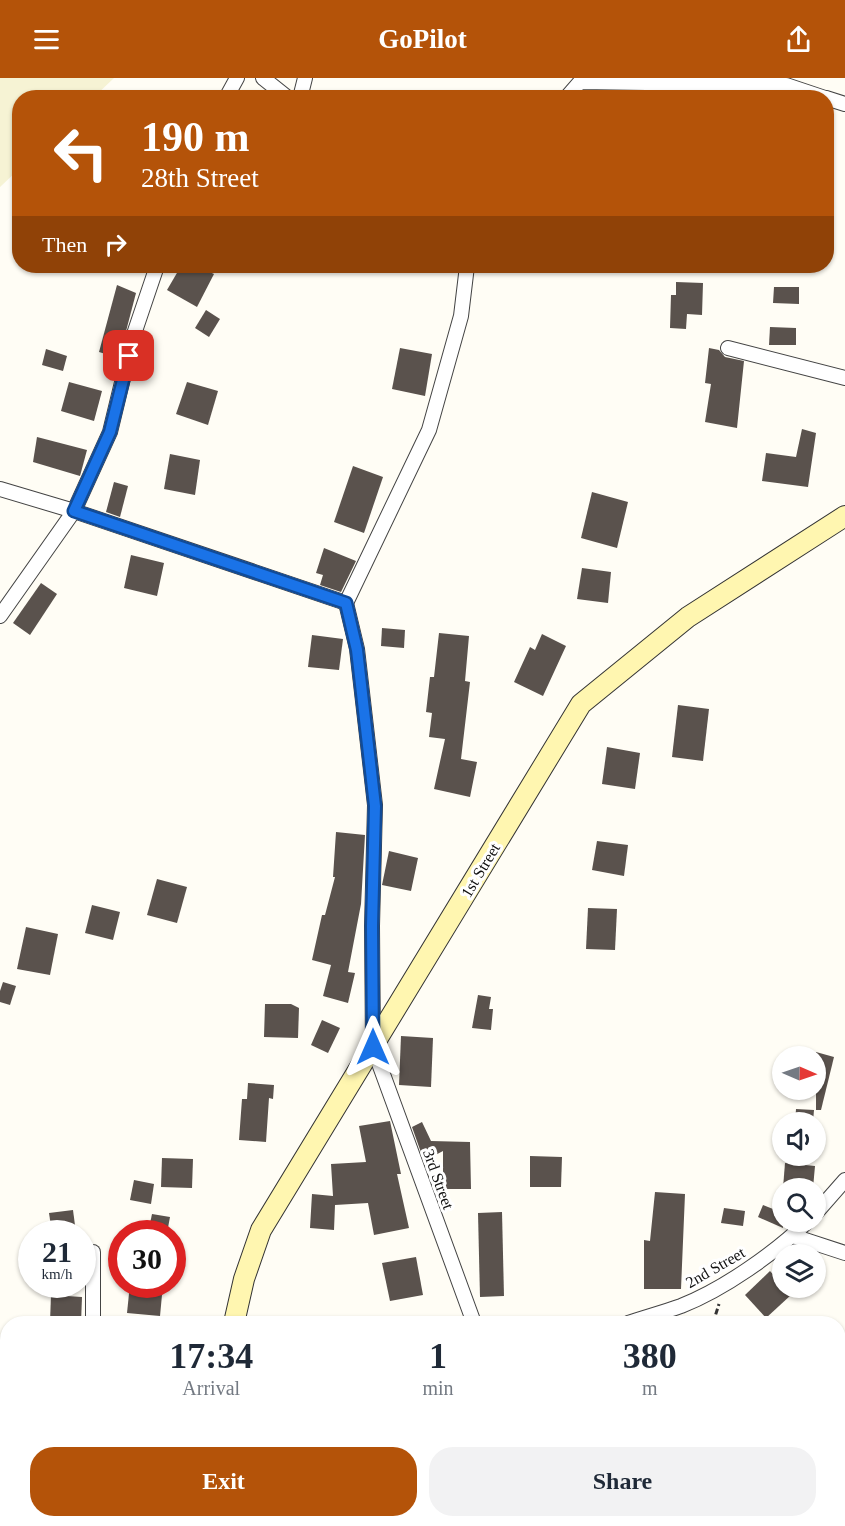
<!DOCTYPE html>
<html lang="en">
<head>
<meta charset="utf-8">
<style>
	:root { --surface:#fff; --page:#f2f2f3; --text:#1f2937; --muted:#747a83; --accent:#b45309 }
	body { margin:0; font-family:Georgia,serif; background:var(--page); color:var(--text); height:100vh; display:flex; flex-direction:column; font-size:22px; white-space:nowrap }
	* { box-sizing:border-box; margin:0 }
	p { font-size:20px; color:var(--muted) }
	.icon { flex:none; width:33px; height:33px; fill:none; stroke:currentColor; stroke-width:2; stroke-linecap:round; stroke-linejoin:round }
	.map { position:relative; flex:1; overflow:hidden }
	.details { position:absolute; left:0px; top:1238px; width:846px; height:212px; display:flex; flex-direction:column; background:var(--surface); border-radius:24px 24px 0 0; box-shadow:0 2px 4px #0004 }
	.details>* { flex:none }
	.guide { position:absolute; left:12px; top:12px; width:822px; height:183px; border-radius:24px; box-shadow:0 2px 4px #0004; background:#b45309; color:#fff; overflow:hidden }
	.needle { width:39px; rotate:92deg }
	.controls { position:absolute; left:772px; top:968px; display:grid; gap:12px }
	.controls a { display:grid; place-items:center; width:54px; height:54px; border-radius:50%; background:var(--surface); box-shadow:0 2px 4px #0004; font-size:30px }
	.speed { position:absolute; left:18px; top:1142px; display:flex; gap:12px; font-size:30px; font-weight:700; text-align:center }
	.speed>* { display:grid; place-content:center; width:78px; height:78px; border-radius:50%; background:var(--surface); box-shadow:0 2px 4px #0004; line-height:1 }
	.speed small { font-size:15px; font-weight:400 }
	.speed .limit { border:9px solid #d22; background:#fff; color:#111 }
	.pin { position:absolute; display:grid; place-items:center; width:51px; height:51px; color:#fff; margin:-26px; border-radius:12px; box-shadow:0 3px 9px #0006 }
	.me { position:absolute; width:66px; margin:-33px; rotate:0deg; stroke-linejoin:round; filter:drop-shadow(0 0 4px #0008) }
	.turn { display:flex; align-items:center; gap:21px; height:126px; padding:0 30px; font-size:27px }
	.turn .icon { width:78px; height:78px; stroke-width:2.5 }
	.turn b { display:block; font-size:42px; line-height:51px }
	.then { display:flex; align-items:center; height:57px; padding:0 30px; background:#0003; gap:12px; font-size:22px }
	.eta { display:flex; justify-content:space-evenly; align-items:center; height:102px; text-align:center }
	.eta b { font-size:36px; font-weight:700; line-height:42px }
	.cta { display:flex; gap:12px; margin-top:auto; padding:12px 30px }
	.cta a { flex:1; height:69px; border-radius:24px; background:var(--accent); color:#fff; font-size:24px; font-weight:700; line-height:69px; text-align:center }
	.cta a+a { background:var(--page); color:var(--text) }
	header { display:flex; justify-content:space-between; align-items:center; height:78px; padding:0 30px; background:var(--accent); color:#fff; font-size:27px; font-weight:700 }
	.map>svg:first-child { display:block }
	.farmland { fill:#f6f3d4 }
	.building { fill:#5a524d }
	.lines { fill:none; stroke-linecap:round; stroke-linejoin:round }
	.street-casing { stroke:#444; stroke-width:16 }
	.secondary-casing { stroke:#333; stroke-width:22 }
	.path { stroke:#333; stroke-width:3; stroke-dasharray:6 3; stroke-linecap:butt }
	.street { stroke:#fff; stroke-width:14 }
	.secondary { stroke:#fff6b0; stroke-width:20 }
	.route-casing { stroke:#114b97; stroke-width:15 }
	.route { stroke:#1a73e8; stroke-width:10 }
	.labels { text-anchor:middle; stroke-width:6; stroke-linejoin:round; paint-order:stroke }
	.street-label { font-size:16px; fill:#111; stroke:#fff }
</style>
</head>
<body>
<header><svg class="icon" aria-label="menu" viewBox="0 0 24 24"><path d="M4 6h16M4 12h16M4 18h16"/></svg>GoPilot<svg class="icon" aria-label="share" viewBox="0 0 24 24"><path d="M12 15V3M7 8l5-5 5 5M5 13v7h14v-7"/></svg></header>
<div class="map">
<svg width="845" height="1448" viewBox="0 0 845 1448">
	<rect width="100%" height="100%" fill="#fffdf5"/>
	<!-- farmland -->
	<path class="farmland" d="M0,0h114l-20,19 -74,1 -1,71 -19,18z"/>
	<!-- building -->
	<g class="building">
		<path d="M181,188h16l17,8 -17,33 -30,-17z"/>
		<path d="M676,204l27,1 -1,32 -15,-1 -1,15 -16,-1 1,-33h5z"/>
		<path d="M117,207l19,8 -17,65 -20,-6z"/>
		<path d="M774,209h25v17l-26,-1z"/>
		<path d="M206,232l14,9 -11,18 -14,-9z"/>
		<path d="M770,249l26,1v17h-27z"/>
		<path d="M400,270l32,6 -7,42 -33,-7z"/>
		<path d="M709,270l10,2 6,7 19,4 -7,67 -32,-6 6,-38 -6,-1z"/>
		<path d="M46,271l21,7 -4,15 -21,-6z"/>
		<path d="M69,304l33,9 -8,30 -33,-10z"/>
		<path d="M187,304l31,9 -10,34 -32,-11z"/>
		<path d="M802,351l14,4 -8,54 -46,-6 4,-28 30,4z"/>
		<path d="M37,359l50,13 -7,26 -47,-14z"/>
		<path d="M170,376l30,6 -5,35 -31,-6z"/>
		<path d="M353,388l30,11 -19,56 -30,-11z"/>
		<path d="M114,404l14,4 -8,31 -14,-5z"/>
		<path d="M592,414l36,10 -11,46 -36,-10z"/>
		<path d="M324,470l32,13 -15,31 -21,-7 3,-10 -7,-2z"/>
		<path d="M131,477l33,8 -7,33 -33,-8z"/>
		<path d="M582,490l29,4 -3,31 -31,-4z"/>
		<path d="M41,505l16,11 -27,41 -17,-12z"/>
		<path d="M382,550l23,2 -1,18 -23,-2z"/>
		<path d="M439,555l30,3 -4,45 5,1 -9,77 16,3 -7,35 -36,-8 11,-50 -16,-2 3,-24 -6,-1 4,-35h4z"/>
		<path d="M542,556l24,12 -23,50 -29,-14 16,-35 5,3z"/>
		<path d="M312,557l31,4 -4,31 -31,-3z"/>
		<path d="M678,627l31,4 -6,52 -31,-4z"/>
		<path d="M607,669l33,6 -5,36 -33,-5z"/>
		<path d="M336,754l29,3 -4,69 -13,68 7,1 -7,30 -25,-7 8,-31 -19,-5 10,-45h3l10,-38h-2z"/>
		<path d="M597,763l31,4 -4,31 -32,-6z"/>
		<path d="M389,773l29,7 -7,33 -29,-6z"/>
		<path d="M157,801l30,8 -10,36 -30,-8z"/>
		<path d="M92,827l28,7 -7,28 -28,-7z"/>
		<path d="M588,830l29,1 -2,41 -29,-1z"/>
		<path d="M26,849l32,7 -8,41 -33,-6z"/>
		<path d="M3,904l13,4 -6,19 -10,-3v-11z"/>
		<path d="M478,917l13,2 -2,12h4l-2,21 -19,-2z"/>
		<path d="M265,926h26l8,4 -1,30 -34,-1z"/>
		<path d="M322,942l18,8 -12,25 -17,-8z"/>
		<path d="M401,958l32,2 -2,49 -32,-2z"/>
		<path d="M816,974l18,5 -13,53h-5z"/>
		<path d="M248,1005l26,2 -1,14 -4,-1 -3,44 -27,-2 3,-41h5z"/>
		<path d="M796,1031l18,1 -1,12h-18z"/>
		<path d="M390,1043l11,53h-4l12,54 -35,7 -6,-32 -33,2 -1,25 -24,-2 2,-34 21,2 -2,-32 35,-2 -7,-36z"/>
		<path d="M422,1044l9,19 39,1 1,47h-28v-38l-19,10 -12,-34z"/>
		<path d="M530,1078l32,1 -1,30h-31z"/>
		<path d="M162,1080l31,1 -1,29 -31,-1z"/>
		<path d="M785,1085l30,3 -2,22h-30z"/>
		<path d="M134,1102l20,4 -3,20 -21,-4z"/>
		<path d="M655,1114l30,2 -4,95h-37v-49l6,1z"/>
		<path d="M763,1127l20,8v15l-25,-11z"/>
		<path d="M724,1130l21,3 -2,15 -22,-3z"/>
		<path d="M73,1132l3,23h-24l-3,-20z"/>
		<path d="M502,1134l2,84 -24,1 -2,-84z"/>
		<path d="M152,1136l18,3 -3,16h-19z"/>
		<path d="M416,1179l7,38 -33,6 -8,-38z"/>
		<path d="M770,1193l21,24 -25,23 -21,-23z"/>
		<path d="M130,1206h33l-3,32 -33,-3z"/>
		<path d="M51,1217l31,2 -1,26 -31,-1z"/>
	</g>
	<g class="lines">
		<!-- street casing -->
		<g class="street-casing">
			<g id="street">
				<path d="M263,0l25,20"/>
				<path d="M226,20l11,-20"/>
				<path d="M300,20l5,-20"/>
				<path d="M566,20l14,-16 206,3 39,13"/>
				<path d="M826,20l19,6"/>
				<path d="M728,270l117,30"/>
				<path d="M0,411l74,22 272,92"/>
				<path d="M346,525l11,46 18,156 -3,121 1,121 101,276"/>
				<path d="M346,525l83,-173 32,-114 6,-50"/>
				<path d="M0,538l74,-105 36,-79 23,-95 24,-71"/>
				<path d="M816,1135l29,-33"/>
				<path d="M793,1158l52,17"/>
				<path d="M93,1245v-71"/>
				<path d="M628,1245c18,-6 36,-11 53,-17 43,-17 94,-53 127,-85"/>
				<path d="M0,1333l8,3"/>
				<path d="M574,1442l4,6"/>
				<path d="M107,1448l18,-6"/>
			</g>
		</g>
		<!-- secondary casing -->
		<g class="secondary-casing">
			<g id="secondary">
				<path d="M234,1245l10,-44 17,-49 320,-526 107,-87 157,-101"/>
				<path d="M171,1448l1,-6"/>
				<path d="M187,1448l4,-6"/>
			</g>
		</g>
		<!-- path -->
		<g class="path">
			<path d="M713,1245l6,-19"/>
			<path d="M614,1448l4,-6"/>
		</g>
		<!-- street -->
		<use href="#street" class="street"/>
		<!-- secondary -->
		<use href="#secondary" class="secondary"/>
	</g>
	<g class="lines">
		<!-- route casing -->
		<g class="route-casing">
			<path id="route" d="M129,278l-19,76 -36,79 272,92 11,47 18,156 -3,120 1,121"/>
		</g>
		<!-- route -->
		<use href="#route" class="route"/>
	</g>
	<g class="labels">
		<!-- street labels -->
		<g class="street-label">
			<text transform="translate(480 792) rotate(-59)" y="6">1st Street</text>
			<text transform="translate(439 1101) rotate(70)" y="6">3rd Street</text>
			<text transform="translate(715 1189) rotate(-30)" y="6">2nd Street</text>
		</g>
	</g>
</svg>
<div class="controls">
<a><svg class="needle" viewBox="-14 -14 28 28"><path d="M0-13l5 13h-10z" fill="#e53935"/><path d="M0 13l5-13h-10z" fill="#747a83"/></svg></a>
<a><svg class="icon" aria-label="sound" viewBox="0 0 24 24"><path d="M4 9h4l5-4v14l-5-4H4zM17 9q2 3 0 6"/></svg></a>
<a><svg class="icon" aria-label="search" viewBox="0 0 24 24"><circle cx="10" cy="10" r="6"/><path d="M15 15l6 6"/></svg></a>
<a><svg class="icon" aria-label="layers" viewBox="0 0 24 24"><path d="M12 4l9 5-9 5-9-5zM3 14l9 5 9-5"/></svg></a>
</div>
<div class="speed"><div>21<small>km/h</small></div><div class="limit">30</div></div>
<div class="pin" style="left:129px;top:278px;background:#d93025"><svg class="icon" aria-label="arrive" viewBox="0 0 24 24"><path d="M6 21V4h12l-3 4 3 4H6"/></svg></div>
<svg class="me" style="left:373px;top:969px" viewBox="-20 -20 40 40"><path d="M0-17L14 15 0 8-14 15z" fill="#1a73e8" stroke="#fff" stroke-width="4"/></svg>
<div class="guide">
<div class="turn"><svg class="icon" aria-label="left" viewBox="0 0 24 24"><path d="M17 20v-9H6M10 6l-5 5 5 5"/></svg><div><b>190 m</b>28th Street</div></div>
<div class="then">Then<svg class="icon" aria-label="right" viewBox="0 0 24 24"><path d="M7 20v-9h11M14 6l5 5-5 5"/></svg></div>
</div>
<section class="details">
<div class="eta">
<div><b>17:34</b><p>Arrival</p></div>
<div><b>1</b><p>min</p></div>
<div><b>380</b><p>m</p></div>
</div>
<div class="cta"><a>Exit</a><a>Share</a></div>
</section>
</div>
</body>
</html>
